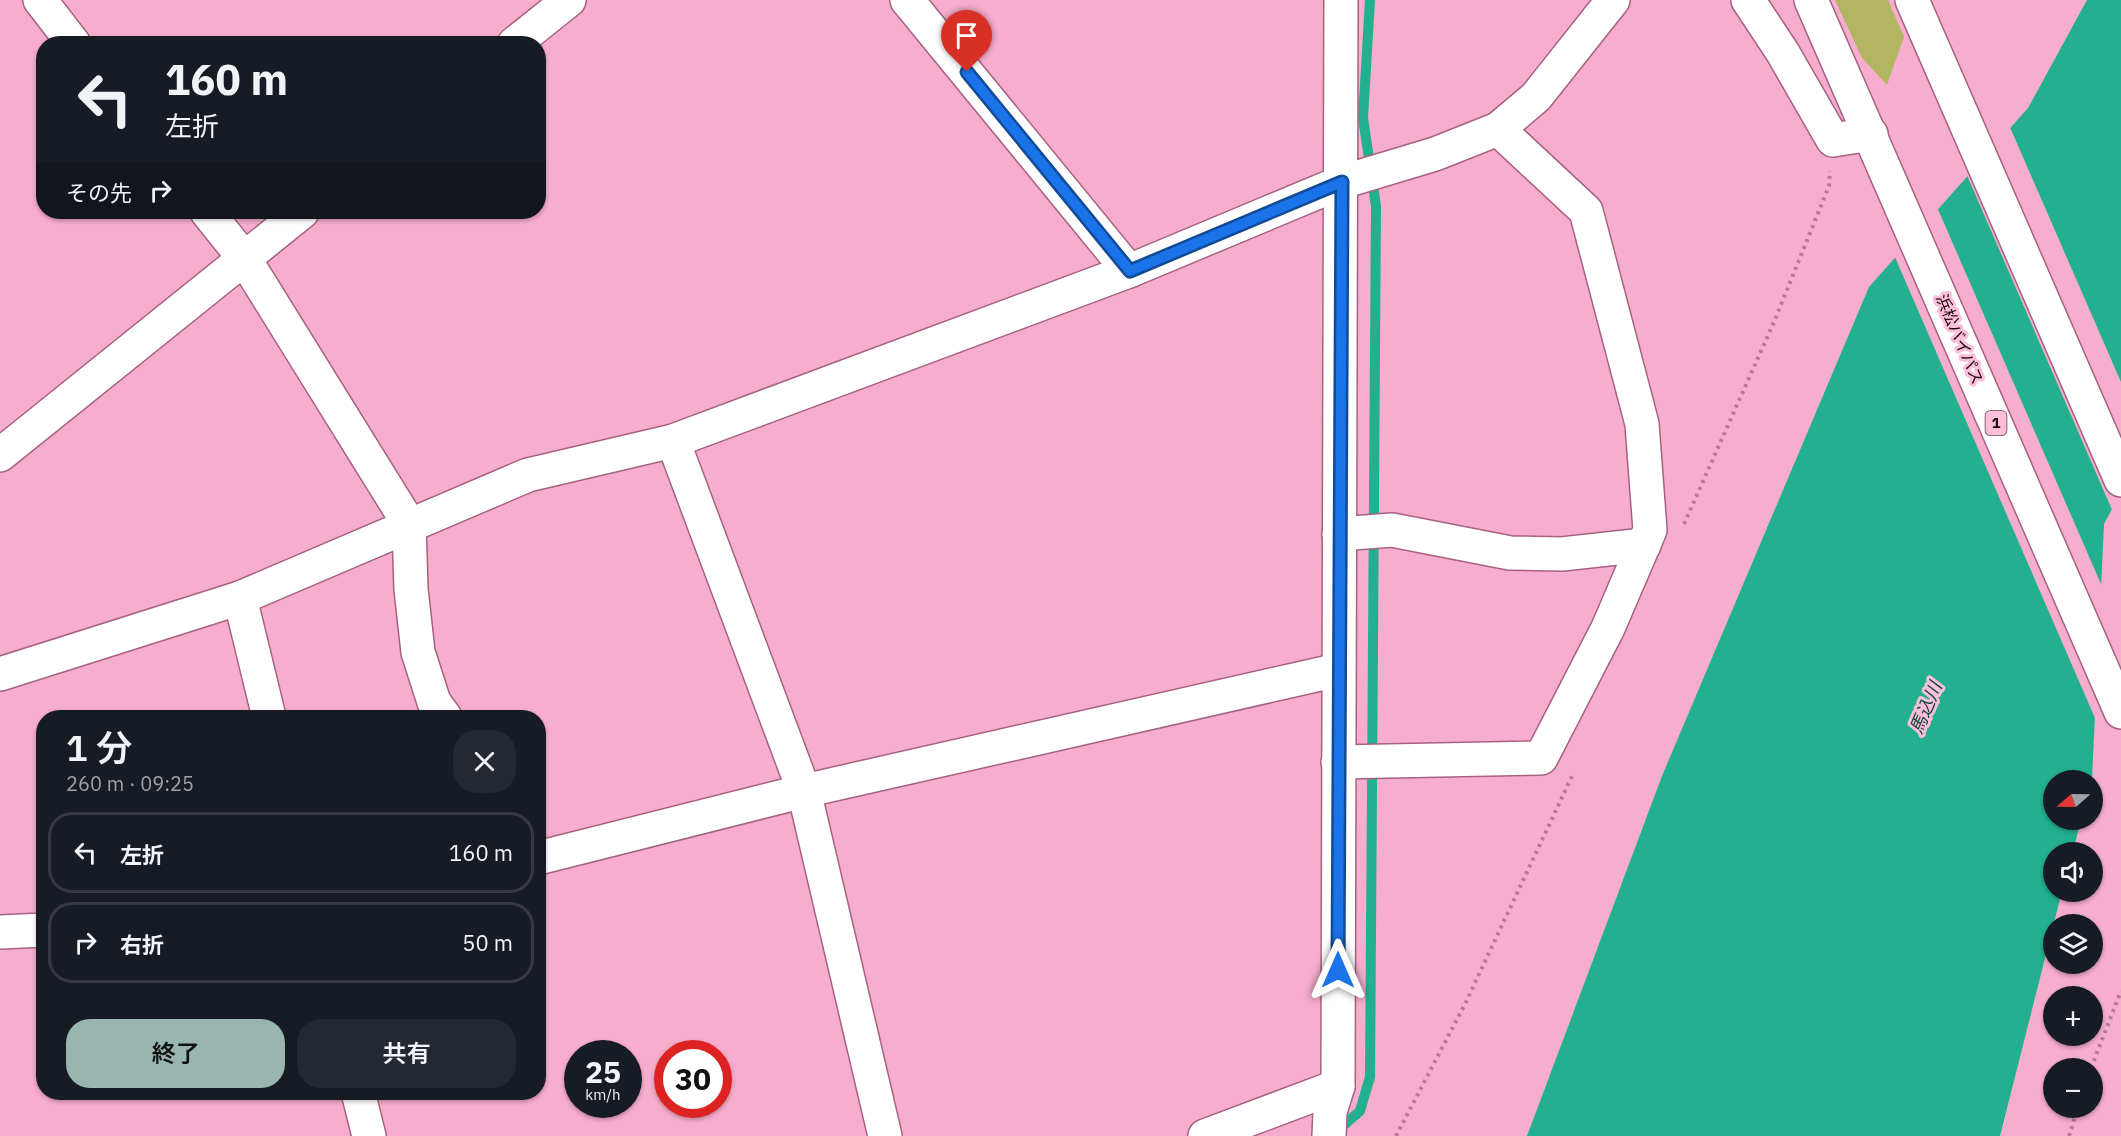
<!DOCTYPE html>
<html lang="ja">
<head>
<meta charset="utf-8">
<style>
	:root { --surface:#171b24; --page:#242831; --text:#f1f3f6; --muted:#9ea1a6; --line:#363941; --accent:#98b6af }
	body { margin:0; font-family:"IBM Plex Sans","Noto Sans JP",sans-serif; background:var(--page); color:var(--text); height:100vh; display:flex; flex-direction:column; font-size:22px; white-space:nowrap }
	* { box-sizing:border-box; margin:0 }
	p { font-size:20px; color:var(--muted) }
	.icon { flex:none; width:33px; height:33px; fill:none; stroke:currentColor; stroke-width:2; stroke-linecap:round; stroke-linejoin:round }
	.map { position:relative; flex:1; overflow:hidden }
	.drawer { position:absolute; left:36px; top:710px; width:510px; height:390px; display:flex; flex-direction:column; background:var(--surface); border-radius:24px; box-shadow:0 2px 4px #0004 }
	.drawer>* { flex:none }
	.hud { position:absolute; left:36px; top:36px; width:510px; height:183px; border-radius:24px; box-shadow:0 2px 4px #0004; background:#171b24; color:var(--text); overflow:hidden }
	.needle { width:39px; rotate:250deg }
	.buttons { position:absolute; left:2043px; top:770px; display:grid; gap:12px }
	.buttons a { display:grid; place-items:center; width:60px; height:60px; border-radius:50%; background:var(--surface); box-shadow:0 2px 4px #0004; font-size:30px }
	.speed { position:absolute; left:564px; top:1040px; display:flex; gap:12px; font-size:30px; font-weight:700; text-align:center }
	.speed>* { display:grid; place-content:center; width:78px; height:78px; border-radius:50%; background:var(--surface); box-shadow:0 2px 4px #0004; line-height:1 }
	.speed small { font-size:15px; font-weight:400 }
	.speed .limit { border:9px solid #d22; background:#fff; color:#111 }
	.pin { position:absolute; display:grid; place-items:center; width:51px; height:51px; color:#fff; margin:-62px -26px; border-radius:50% 50% 50% 0; rotate:-45deg; box-shadow:0 0 6px #0007 }
	.pin .icon { rotate:45deg }
	.me { position:absolute; width:66px; margin:-33px; rotate:0deg; stroke-linejoin:round; filter:drop-shadow(0 0 4px #0008) }
	.turn { display:flex; align-items:center; gap:21px; height:126px; padding:0 30px; font-size:27px }
	.turn .icon { width:78px; height:78px; stroke-width:2.5 }
	.turn b { display:block; font-size:42px; line-height:51px }
	.then { display:flex; align-items:center; height:57px; padding:0 30px; background:#0003; gap:12px; font-size:22px }
	.round { display:grid; place-items:center; flex:none; width:63px; height:63px; border-radius:24px; background:var(--page) }
	.summary { display:flex; align-items:center; justify-content:space-between; height:102px; padding:0 30px }
	h1 { font-size:36px; font-weight:600; line-height:45px }
	.primary-button { display:flex; gap:12px; margin-top:auto; padding:12px 30px }
	.primary-button a { flex:1; height:69px; border-radius:24px; background:var(--accent); color:#111; font-size:24px; font-weight:600; line-height:69px; text-align:center }
	.primary-button a+a { background:var(--page); color:var(--text) }
	ul { padding:0; list-style:none }
	li { display:flex; align-items:center; gap:18px; height:81px; margin:0 12px 9px; padding:0 18px; border:3px solid var(--line); border-radius:24px }
	li div { flex:1 }
	li b { display:block; font-size:22px }
	li em { font-style:normal }
	.map>svg:first-child { display:block }
	.green { fill:#b2b662 }
	.water { fill:#22b08e }
	.pier { fill:#f7adcd }
	.lines { fill:none; stroke-linecap:round; stroke-linejoin:round }
	.stream { stroke:#22b08e; stroke-width:10 }
	.minor-casing { stroke:#a66281; stroke-width:36 }
	.highway-casing { stroke:#a66281; stroke-width:36 }
	.path { stroke:#b67a95; stroke-width:4; stroke-dasharray:3 4.5; stroke-linecap:butt }
	.minor { stroke:#fff; stroke-width:33 }
	.highway { stroke:#fff; stroke-width:33 }
	.route-casing { stroke:#114b97; stroke-width:15 }
	.route { stroke:#1a73e8; stroke-width:10 }
	.labels { text-anchor:middle; stroke-width:6; stroke-linejoin:round; paint-order:stroke }
	.shield { fill:#fcbfd9; stroke:#623e4f; stroke-width:1.5 }
	.shield-label { font-size:15px; font-weight:bold; fill:#200714 }
	.street-label { font-size:16px; fill:#200714; stroke:#fcbfd9 }
	.water-label { font-size:18px; font-style:italic; fill:#0e4638; stroke:#fcbfd9 }
</style>
</head>
<body>
<div class="map">
<svg width="2121" height="1136" viewBox="0 0 2121 1136">
	<rect width="100%" height="100%" fill="#f7adcd"/>
	<!-- green -->
	<path class="green" d="M1835,0h53l16,37 -17,48 -25,-27z"/>
	<!-- water -->
	<path class="water" d="M2087,0h34v492l-17,32 -12,255 -38,1v39h27l-8,33h-19v39h8l-62,245h-473l135,-360 207,-489 159,-179z"/>
	<!-- pier -->
	<g class="pier">
		<path d="M2009,125l112,257v116l-8,14 -147,-339z"/>
		<path d="M1937,207l167,384 -6,134 -204,-470z"/>
	</g>
	<g class="lines">
		<!-- stream -->
		<path class="stream" d="M1336,1132l24,-21 10,-34 6,-871 -13,-88 7,-118"/>
		<!-- minor casing -->
		<g class="minor-casing">
			<g id="minor">
				<path d="M40,0l34,44"/>
				<path d="M907,0l222,271"/>
				<path d="M1748,0l35,53 50,87 38,-6"/>
				<path d="M514,44l55,-44"/>
				<path d="M207,212l37,46 165,266 2,65 7,63 16,50 11,15"/>
				<path d="M673,441l131,350 81,345"/>
				<path d="M0,455l302,-243"/>
				<path d="M1339,534l53,-4 118,23 52,1 82,-9"/>
				<path d="M240,598l29,119"/>
				<path d="M0,674l240,-76 288,-123 145,-34 456,-170 213,-89 93,-28 63,-25 38,-32 77,-97"/>
				<path d="M1338,762l203,-4 67,-130 42,-98 -8,-106 -56,-213 -88,-82"/>
				<path d="M538,858l266,-67 534,-121"/>
				<path d="M0,932l44,-2"/>
				<path d="M358,1092l11,44"/>
				<path d="M1205,1136l133,-50"/>
				<path d="M1329,1136l1,-24 8,-26 3,-1086"/>
			</g>
		</g>
		<!-- highway casing -->
		<g class="highway-casing">
			<g id="highway">
				<path d="M1811,0l310,712"/>
				<path d="M1912,0l209,480"/>
			</g>
		</g>
		<!-- path -->
		<g class="path">
			<path d="M1684,524l90,-202 55,-136 1,-15"/>
			<path d="M2091,1068l30,-77"/>
			<path d="M1396,1136l69,-132 108,-230"/>
			<path d="M2069,1136l9,-29"/>
		</g>
		<!-- minor -->
		<use href="#minor" class="minor"/>
		<!-- highway -->
		<use href="#highway" class="highway"/>
	</g>
	<g class="lines">
		<!-- route casing -->
		<g class="route-casing">
			<path id="route" d="M967,72l163,199 212,-89 -4,788"/>
		</g>
		<!-- route -->
		<use href="#route" class="route"/>
	</g>
	<g class="labels">
		<!-- shield labels -->
		<rect class="shield" x="1985.5" y="411" width="21" height="24" rx="4.5"/>
		<g class="shield-label">
			<text x="1996" y="428">1</text>
		</g>
		<!-- street labels -->
		<g class="street-label">
			<text transform="translate(1960 339) rotate(67)" y="6">浜松バイパス</text>
		</g>
		<!-- water labels -->
		<g class="water-label">
			<text transform="translate(1926 708) rotate(-67)" y="6">馬込川</text>
		</g>
	</g>
</svg>
<div class="buttons">
<a><svg class="needle" viewBox="-14 -14 28 28"><path d="M0-13l5 13h-10z" fill="#e53935"/><path d="M0 13l5-13h-10z" fill="#9ea1a6"/></svg></a>
<a><svg class="icon" aria-label="sound" viewBox="0 0 24 24"><path d="M4 9h4l5-4v14l-5-4H4zM17 9q2 3 0 6"/></svg></a>
<a><svg class="icon" aria-label="layers" viewBox="0 0 24 24"><path d="M12 4l9 5-9 5-9-5zM3 14l9 5 9-5"/></svg></a>
<a>+</a>
<a>−</a>
</div>
<div class="speed"><div>25<small>km/h</small></div><div class="limit">30</div></div>
<div class="pin" style="left:967px;top:72px;background:#d93025"><svg class="icon" aria-label="arrive" viewBox="0 0 24 24"><path d="M6 21V4h12l-3 4 3 4H6"/></svg></div>
<svg class="me" style="left:1338px;top:970px" viewBox="-20 -20 40 40"><path d="M0-17L14 15 0 8-14 15z" fill="#1a73e8" stroke="#fff" stroke-width="4"/></svg>
<div class="hud">
<div class="turn"><svg class="icon" aria-label="left" viewBox="0 0 24 24"><path d="M17 20v-9H6M10 6l-5 5 5 5"/></svg><div><b>160 m</b>左折</div></div>
<div class="then">その先<svg class="icon" aria-label="right" viewBox="0 0 24 24"><path d="M7 20v-9h11M14 6l5 5-5 5"/></svg></div>
</div>
<section class="drawer">
<div class="summary"><div><h1>1 分</h1><p>260 m · 09:25</p></div><a class="round"><svg class="icon" aria-label="close" viewBox="0 0 24 24"><path d="M6 6l12 12M18 6L6 18"/></svg></a></div>
<ul>
<li><svg class="icon" aria-label="left" viewBox="0 0 24 24"><path d="M17 20v-9H6M10 6l-5 5 5 5"/></svg><div><b>左折</b></div><em>160 m</em></li>
<li><svg class="icon" aria-label="right" viewBox="0 0 24 24"><path d="M7 20v-9h11M14 6l5 5-5 5"/></svg><div><b>右折</b></div><em>50 m</em></li>
</ul>
<div class="primary-button"><a>終了</a><a>共有</a></div>
</section>
</div>
</body>
</html>
